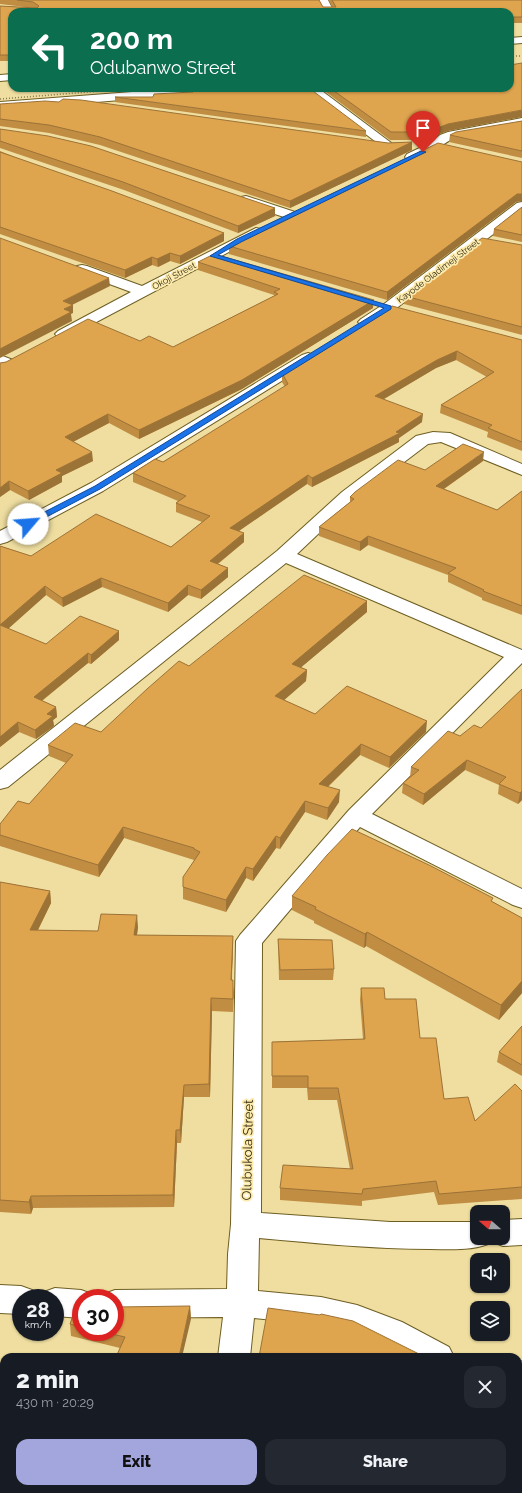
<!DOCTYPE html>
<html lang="en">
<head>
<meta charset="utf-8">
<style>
	:root { --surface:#171b24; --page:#242831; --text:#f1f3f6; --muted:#9ea1a6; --accent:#a2a6dd }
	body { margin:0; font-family:Raleway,sans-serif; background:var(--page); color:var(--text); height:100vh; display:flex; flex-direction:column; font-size:15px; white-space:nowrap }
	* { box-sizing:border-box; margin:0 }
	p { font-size:13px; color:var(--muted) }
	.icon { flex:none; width:22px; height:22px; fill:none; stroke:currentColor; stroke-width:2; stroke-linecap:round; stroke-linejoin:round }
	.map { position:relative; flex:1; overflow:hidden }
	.side { position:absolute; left:0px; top:1353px; width:522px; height:140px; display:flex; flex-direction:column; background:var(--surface); border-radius:12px 12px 0 0; box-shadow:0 1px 3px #0004 }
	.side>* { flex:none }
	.guide { position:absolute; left:8px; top:8px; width:506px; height:84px; border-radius:12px; box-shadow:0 1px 3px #0004; background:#0b6e4f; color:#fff; overflow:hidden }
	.needle { width:26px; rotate:290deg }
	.controls { position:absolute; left:470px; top:1205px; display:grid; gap:8px }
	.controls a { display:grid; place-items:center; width:40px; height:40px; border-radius:8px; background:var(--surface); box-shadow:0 1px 3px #0004; font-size:20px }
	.speed { position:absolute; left:12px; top:1289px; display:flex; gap:8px; font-size:20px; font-weight:700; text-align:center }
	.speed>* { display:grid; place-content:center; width:52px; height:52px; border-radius:50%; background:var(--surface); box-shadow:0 1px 3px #0004; line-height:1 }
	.speed small { font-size:10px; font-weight:400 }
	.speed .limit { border:6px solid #d22; background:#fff; color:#111 }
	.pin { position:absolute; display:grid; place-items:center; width:34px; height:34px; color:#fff; margin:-41px -17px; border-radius:50% 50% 50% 0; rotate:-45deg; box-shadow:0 0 4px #0007 }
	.pin .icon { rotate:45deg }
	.me { position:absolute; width:44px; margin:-22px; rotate:63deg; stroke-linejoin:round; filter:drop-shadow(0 0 3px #0008) }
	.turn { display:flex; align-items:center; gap:14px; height:84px; padding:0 16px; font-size:18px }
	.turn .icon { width:52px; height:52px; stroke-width:2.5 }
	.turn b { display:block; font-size:28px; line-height:34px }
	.round { display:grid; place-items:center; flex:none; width:42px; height:42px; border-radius:12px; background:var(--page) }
	.head { display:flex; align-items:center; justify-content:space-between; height:68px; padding:0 16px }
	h1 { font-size:24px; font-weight:800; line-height:30px }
	.cta { display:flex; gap:8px; margin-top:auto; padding:8px 16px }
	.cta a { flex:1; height:46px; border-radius:12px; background:var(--accent); color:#111; font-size:16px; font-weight:800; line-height:46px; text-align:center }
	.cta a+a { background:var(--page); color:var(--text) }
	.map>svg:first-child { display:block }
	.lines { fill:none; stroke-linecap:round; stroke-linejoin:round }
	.minor-casing { stroke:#6e5e22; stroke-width:2 }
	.minor { fill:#fff; fill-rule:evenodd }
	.rail { stroke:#867a51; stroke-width:1.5; stroke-dasharray:1 2; stroke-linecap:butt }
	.wall { fill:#c08d43 }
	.shaded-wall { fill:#9c7337 }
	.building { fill:#dfa44e; stroke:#9c7337 }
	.route { fill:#1a73e8; stroke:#114b97 }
	.labels { text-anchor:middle; stroke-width:3.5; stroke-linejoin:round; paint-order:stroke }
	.far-street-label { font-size:9px; fill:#312a11; stroke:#fdebad }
	.near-street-label { font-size:13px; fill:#312a11; stroke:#fdebad }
</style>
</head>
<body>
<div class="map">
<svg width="522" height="1493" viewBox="0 0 522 1493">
	<rect width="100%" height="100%" fill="#efdea0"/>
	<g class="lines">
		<!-- minor casing -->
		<g class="minor-casing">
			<g id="minor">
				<path d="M318,0h10l6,12h-10z"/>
				<path d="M522,37v6l-12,1v-6z"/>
				<path d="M12,74v6l-12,1v-6z"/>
				<path d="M185,88h50l-2,2 -4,1 -229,19v-8z"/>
				<path d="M305,88h13l76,57 -2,3h-8z"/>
				<path d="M522,118v8l-67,12c-14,5 -33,26 -48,22l-2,-3 2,-3 25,-12 8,-7 8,-3z"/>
				<path d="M246,196l49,16 2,3 -2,3 -5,1 -49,-16 -2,-3 2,-3z"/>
				<path d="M522,202v10l-128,98 -23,15 -5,2 -5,-2 -3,-3 3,-3 23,-15 133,-101z"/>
				<path d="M256,228l5,1 2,3 -2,3 -193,102 -5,2 -5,-2 -3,-3 3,-3 73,-39 -54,-20 -2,-3 2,-3 5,-1 5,1 55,20z"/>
				<path d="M308,353l6,2 2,3 -2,3 -211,130 -96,51 -7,2v-13l91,-48 211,-128z"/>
				<path d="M0,355l13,5 2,3 -2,3 -6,2 -7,-2z"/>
				<path d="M433,432l17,1 72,31v11l-81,-33 -13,2 -74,56 -57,54 225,96v13l-150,151 150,75v19l-9,-3 -153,-78 -98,116 -1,270 129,9h87v16h13l-2,6c-18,7 -39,5 -58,5 -57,0 -114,-6 -171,-11l-1,53 63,6 36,8 45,17 47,25 5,10h-46l-28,-15 -24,-9 -35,-8 -67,-7 -4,39h-32l5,-40 -108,1v-20h-13l2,-4 11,-4 112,-1 1,-35 3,-30 5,-283 4,-6 109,-125 155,-153 -218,-94 -278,224 -8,2v-19l277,-219 65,-59 74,-56z"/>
				<path d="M522,1219v26l-19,1 -10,-4 -2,-4h12v-18z"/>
				<path d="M0,1285l21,1 11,4 3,8h-14v16l-21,-1z"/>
				<path d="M55,1288l26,2 11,4 2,4h-13v20l-26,-2v-18h-14l3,-6z"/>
				<path d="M518,1437l4,2v33l-4,-1z"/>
				<path d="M202,1489h34l-1,4h-34z"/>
			</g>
		</g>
		<!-- minor -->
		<use href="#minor" class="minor"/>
		<!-- rail -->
		<g class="rail">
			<path d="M510,56h12"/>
			<path d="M0,99l140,-11"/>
		</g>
	</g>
	<!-- wall -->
	<g class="wall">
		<path d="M0,0h319l4,7h9l-3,-7h193v23h-12v-11h-498v49h-12v-55l33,2 -33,-4z"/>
		<path d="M322,88h188l-62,43 -9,3 -7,6h-42l-68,-51z"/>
		<path d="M115,97l251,34v6l-251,-35z"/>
		<path d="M0,104l388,39 24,-1v8l-122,58 -190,-63 -51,-12 -49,-7z"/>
		<path d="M522,121v37l-73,-16 1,-7z"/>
		<path d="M0,129l275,79v8l-37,17 -114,-43 -124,-42z"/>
		<path d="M0,151l224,90 -44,23 -10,-3 -12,6 -6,-2 -27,13 -125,-44z"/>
		<path d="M516,202l-129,98 -158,-46v-8z"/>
		<path d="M522,207v35l-29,-6 1,-7z"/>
		<path d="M522,245v90l-118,-31 1,-8z"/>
		<path d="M198,262l175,46 -131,81 -103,50 -30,-16 -36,19 20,19 -31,15v6l-33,18 -19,-10 -10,7v-134l140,-22 33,6 101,-51v-1l-76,-25z"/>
		<path d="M522,340v111l-35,-14 1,-5 -48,-19 1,-8 46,-28 -31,-17 -20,8 -53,31 39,23 -23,16v4l-87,45 -5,-3 -68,47 5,11 -26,22 10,4v9l-27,22 -13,-4 -20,17 -66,-25 -39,20 -17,-12 -38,34 38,15 73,-13v9l-28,24 -3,-1 -46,38 14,6 1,10 -4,3 1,6 -18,13 -17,-7 -19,15v-201l31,10 140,-9 31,-25 -26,-10v-9l2,-2 -45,-19v-9l30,-11 122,-75 -3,-5v-9z"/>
		<path d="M483,461l-39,28 53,21 25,-19v124l-40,-15v-2l-34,-16v-7l-80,-30 -8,6 -41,-15v-9l31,-25v-5l75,-27z"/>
		<path d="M367,601v11l-66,55 6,3 -1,11 -22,19 31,14 111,18 -37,36 -29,-13 -32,32 11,15 -12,18 -22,-8 -25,37 -4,-1 -23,33 -7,-3 -20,34 -43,-13v-12l11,-27 -70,-22 -25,39 -99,-31v-22l29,-20 37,-41 -17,-7 -1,-11 53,-13 88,-66z"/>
		<path d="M522,689v111l-4,4 -20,-10 1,-9 -34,-15 -42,35 -21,-12 1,-10 7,-6 1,-10 49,-31 21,-8z"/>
		<path d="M0,882l50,9 1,12 -13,27 60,1 40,-4 -1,8 96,1 -1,44 2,12 -1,20 -21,-1 -2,86h-26l-3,46h-4l-3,64 -141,1 -2,6 -31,-2z"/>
		<path d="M292,896l201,6 29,16v75l-23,27 -133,-74 -2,2 -50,-25v-2l-22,-11z"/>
		<path d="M278,939l56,30 -1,11h-54z"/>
		<path d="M361,988l24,11 35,39 24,61 31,22 47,-30v108l-84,6 -4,-13 -72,9v5l-82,-6v-12l70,-19 -13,-69h-29l-1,-12h-35v-46l91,-3 -3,-39z"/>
		<path d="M522,1026v50l-25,-14 2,-10z"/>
		<path d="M81,1298v34h34l75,-26 1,13 -71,29 -49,-12 -1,-12 10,-17z"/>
		<path d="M522,1360v36l-4,-4v-28z"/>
		<path d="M4,1445v44h102l6,4h-111l-1,-1v-41z"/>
		<path d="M235,1489h47l-1,4h-46z"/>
		<path d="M291,1489h25l-4,4h-17z"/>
		<path d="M335,1489h183l4,4h-182z"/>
	</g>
	<!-- shaded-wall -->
	<g class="shaded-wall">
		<path d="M522,110v7l-74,14 -9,3 -7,6 1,-8 7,-5 8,-3z"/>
		<path d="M412,142v8l-122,58v-7z"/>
		<path d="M517,194h5v7l-6,1 -129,98v-8z"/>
		<path d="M275,208v8l-37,17v-7z"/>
		<path d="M224,233v8l-44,23v-8z"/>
		<path d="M170,253v8l-12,6 -1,-8z"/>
		<path d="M152,257v8l-27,13v-8z"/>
		<path d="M109,278l1,8 -46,23 -1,-8z"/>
		<path d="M374,300l-1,8 -131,81 -103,50v-9z"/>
		<path d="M73,305v8l-2,1 1,7 -72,37v-9l64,-40z"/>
		<path d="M457,351l-1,9 -20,8 -62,37 1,-9 62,-36z"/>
		<path d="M108,414l1,9 -44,23v-9z"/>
		<path d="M423,414l-1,8 -23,16v4l-87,45v-9l84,-46z"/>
		<path d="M92,452l1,9 -31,15v6l-33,18 -1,-9 28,-21z"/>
		<path d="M484,452l-1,9 -48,34 1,-9z"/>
		<path d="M308,475l-1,9 -77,53v-9z"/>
		<path d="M9,481l1,9 -10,7v-9z"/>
		<path d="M244,533v9l-34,28v-9z"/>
		<path d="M368,536v9l-8,6v-9z"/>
		<path d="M228,568v9l-27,22v-9z"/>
		<path d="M101,578l1,9 -39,20 -1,-9z"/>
		<path d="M188,585v10l-20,17v-9z"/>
		<path d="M45,586l1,9 -45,40 -1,-10z"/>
		<path d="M367,601v11l-75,63v-11z"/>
		<path d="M119,631v9l-28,24v-9z"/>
		<path d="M88,653v10l-53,43 -1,-9z"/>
		<path d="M307,670l-1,11 -31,27v-12z"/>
		<path d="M56,707l1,10 -4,3 1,6 -18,13 -1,-9 12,-16z"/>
		<path d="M427,721l-1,11 -37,36 1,-11z"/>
		<path d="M18,722l1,10 -19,15v-10z"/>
		<path d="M361,744l-1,11 -41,40v-11z"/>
		<path d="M467,760l-2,10 -42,35 1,-11z"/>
		<path d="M340,790l-1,12 -12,18 1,-12z"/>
		<path d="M522,791v9l-4,4 2,-11z"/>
		<path d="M305,801v11l-25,37v-11z"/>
		<path d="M123,827l1,11 -25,39 -1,-12z"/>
		<path d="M276,836v12l-23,33v-12z"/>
		<path d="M246,867v11l-20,34v-12z"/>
		<path d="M50,891l1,12 -19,39 -2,-12z"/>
		<path d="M137,915l1,12 -3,21 -1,-13z"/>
		<path d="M367,932l-1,14 -2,2 1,-14z"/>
		<path d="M233,936v13l-2,43v-12z"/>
		<path d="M522,981v12l-23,27 2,-15z"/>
		<path d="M211,998l1,13 -2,86 -1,-13z"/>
		<path d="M184,1085v12l-3,46 -1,-13z"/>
		<path d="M176,1130l1,13 -3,64 -1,-12z"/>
		<path d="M31,1196l2,12 -2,6 -2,-12z"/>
		<path d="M190,1306l1,13 -9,38h-3z"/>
		<path d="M280,1489h2l-1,4h-1z"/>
		<path d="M304,1489h12l-4,4h-8z"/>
		<path d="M438,1489h3l-1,4h-6z"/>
	</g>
	<!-- building -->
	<g class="building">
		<path d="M17,0h302l4,7h13l-4,-7h190v17h-12v-5h-498v43h-12v-49l37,2 2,-2 -6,-4z"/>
		<path d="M522,63v47l-74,14 -8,3 -7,5h-42l-61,-44h180v-23z"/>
		<path d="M296,88h13l57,43 -251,-34h38l1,-3 39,-2v-1l21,-2 67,1z"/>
		<path d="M63,99l18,1 307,43 24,-1 -122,59 -190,-64 -51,-12 -49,-6v-15l45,-3 14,1z"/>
		<path d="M522,121v30l-72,-16 6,-3z"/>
		<path d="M0,129l48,7 43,10 184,62 -37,18 -115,-44 -123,-41z"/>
		<path d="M438,143l84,19v32h-5l-130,98 -158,-46 16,-9z"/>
		<path d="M0,152l112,39 112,42 -44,23 -10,-3 -13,6 -5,-2 -27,13 -125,-43z"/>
		<path d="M522,207v28l-28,-6z"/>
		<path d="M0,238l109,40 -46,23 10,4 -9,4 7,3 -71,37z"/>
		<path d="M482,238l40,7v82l-117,-31z"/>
		<path d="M214,254l160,46 -132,80 -103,50 -31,-16 -43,23 27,15 -36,18 6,3 -34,18 -19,-10 -9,7v-125l6,-1 82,-43 52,22 9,-5 24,11 105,-53 -4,-2 6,-3 -82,-27z"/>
		<path d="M392,306l130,34v102l-34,-14 4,-3 -51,-20 53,-33 -37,-21 -20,9 -62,36 48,18 -27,18 4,1 -88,45 -4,-3 -78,53 14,5 -34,28 18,7 -27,22 -13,-5 -20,18 -67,-25 -39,20 -17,-12 -45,39v-79l31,10 65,-42 75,33 39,-31 -34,-13 10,-7 -53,-23 22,-14 8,3 125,-78 -6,-11z"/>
		<path d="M463,444l21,8 -48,34 61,24 25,-19v115l-39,-15 1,-1 -36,-17 8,-5 -88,-32 -8,6 -41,-15 35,-28 -4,-2 5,-5 43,-32 27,10z"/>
		<path d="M304,575l63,26 -75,63 15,6 -32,26 40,18 32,-28 80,35 -37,36 -29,-13 -42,40 21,6 -12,18 -23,-7 -25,37 -4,-2 -23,33 -7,-2 -20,33 -43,-13v-10l17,-25 -6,-3v-1l-71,-21 -25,38 -98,-30v-11l18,-23 11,3 44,-49 -25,-10 27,-22 26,9 46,-43 32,-28 10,5z"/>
		<path d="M80,616l39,15 -28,24 -3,-2 -54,44 22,10 -9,7 6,2 -18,14 -17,-8 -18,15v-112l46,19z"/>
		<path d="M522,689v102l-2,2 -21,-9 7,-7 -39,-17 -43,34 -21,-11 16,-13 -8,-3 37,-36 12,5 14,-11 7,3z"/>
		<path d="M352,829l77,36 64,33 -2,3 31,17v63l-21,24 -134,-73 -2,2 -50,-25 1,-2 -24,-11 35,-41z"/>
		<path d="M0,882l50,9 -20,39 68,1 3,-17 36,1 -3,20 99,1 -2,44h2v19l-22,-1 -2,86 -25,1 -4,45h-4l-3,65 -142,1 -2,6 -29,-2z"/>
		<path d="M278,939l54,1 2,29 -54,1z"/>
		<path d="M361,988h23l1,11h31l4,39h16l8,61 24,-2 7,24 40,-37 7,7v96l-83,7 -3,-13 -73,8 -1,5 -82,-6 3,-23 70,4 -15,-81h-30v-12h-36v-34l93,-3z"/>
		<path d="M522,1026v39l-23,-13z"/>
		<path d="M81,1298v29l-11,-3 6,-17h4z"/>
		<path d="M190,1306l-11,51h-63l9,-20 -22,-5h12v-25z"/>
		<path d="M268,1308l52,7 1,-1 32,7 66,33 -2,3h-158z"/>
		<path d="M522,1360v25l-4,-4v-17z"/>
		<path d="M4,1445v39l-4,-3v-30z"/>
		<path d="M518,1461l4,3v29h-72l-5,-4h73z"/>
		<path d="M11,1489h95l6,4h-95z"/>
		<path d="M349,1489h89l-4,4h-80z"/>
	</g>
	<!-- route -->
	<path class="route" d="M421,151l5,1 -185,90 -23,13 173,51v3l-291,180 -69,36h-6v-3l70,-36 289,-178 -174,-52 27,-17z"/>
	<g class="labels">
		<!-- far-street labels -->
		<g class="far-street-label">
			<text transform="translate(438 271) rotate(-37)" y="3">Kayode Oladimeji Street</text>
			<text transform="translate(174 276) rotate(-28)" y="3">Okoji Street</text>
		</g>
		<!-- near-street labels -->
		<g class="near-street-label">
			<text transform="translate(247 1150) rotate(-89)" y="5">Olubukola Street</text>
		</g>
	</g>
</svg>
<div class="controls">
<a><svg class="needle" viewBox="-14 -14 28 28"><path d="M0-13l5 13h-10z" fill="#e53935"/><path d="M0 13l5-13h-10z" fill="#9ea1a6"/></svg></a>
<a><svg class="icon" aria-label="sound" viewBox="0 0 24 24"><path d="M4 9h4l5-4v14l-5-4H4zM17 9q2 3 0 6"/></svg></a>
<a><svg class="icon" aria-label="layers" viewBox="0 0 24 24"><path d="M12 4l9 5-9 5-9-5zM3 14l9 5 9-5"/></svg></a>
</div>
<div class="speed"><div>28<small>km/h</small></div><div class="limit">30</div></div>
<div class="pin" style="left:423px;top:152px;background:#d93025"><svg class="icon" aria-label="arrive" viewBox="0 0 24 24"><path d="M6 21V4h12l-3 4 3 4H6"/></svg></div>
<svg class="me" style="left:28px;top:524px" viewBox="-20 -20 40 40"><circle r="19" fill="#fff"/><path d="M0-13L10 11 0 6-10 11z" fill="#1a73e8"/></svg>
<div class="guide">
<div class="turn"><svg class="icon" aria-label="left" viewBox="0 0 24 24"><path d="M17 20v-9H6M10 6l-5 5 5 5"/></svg><div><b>200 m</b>Odubanwo Street</div></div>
</div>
<section class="side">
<div class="head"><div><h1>2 min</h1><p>430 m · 20:29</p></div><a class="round"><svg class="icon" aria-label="close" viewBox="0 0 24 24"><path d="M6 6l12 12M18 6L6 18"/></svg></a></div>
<div class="cta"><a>Exit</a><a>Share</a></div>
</section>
</div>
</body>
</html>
